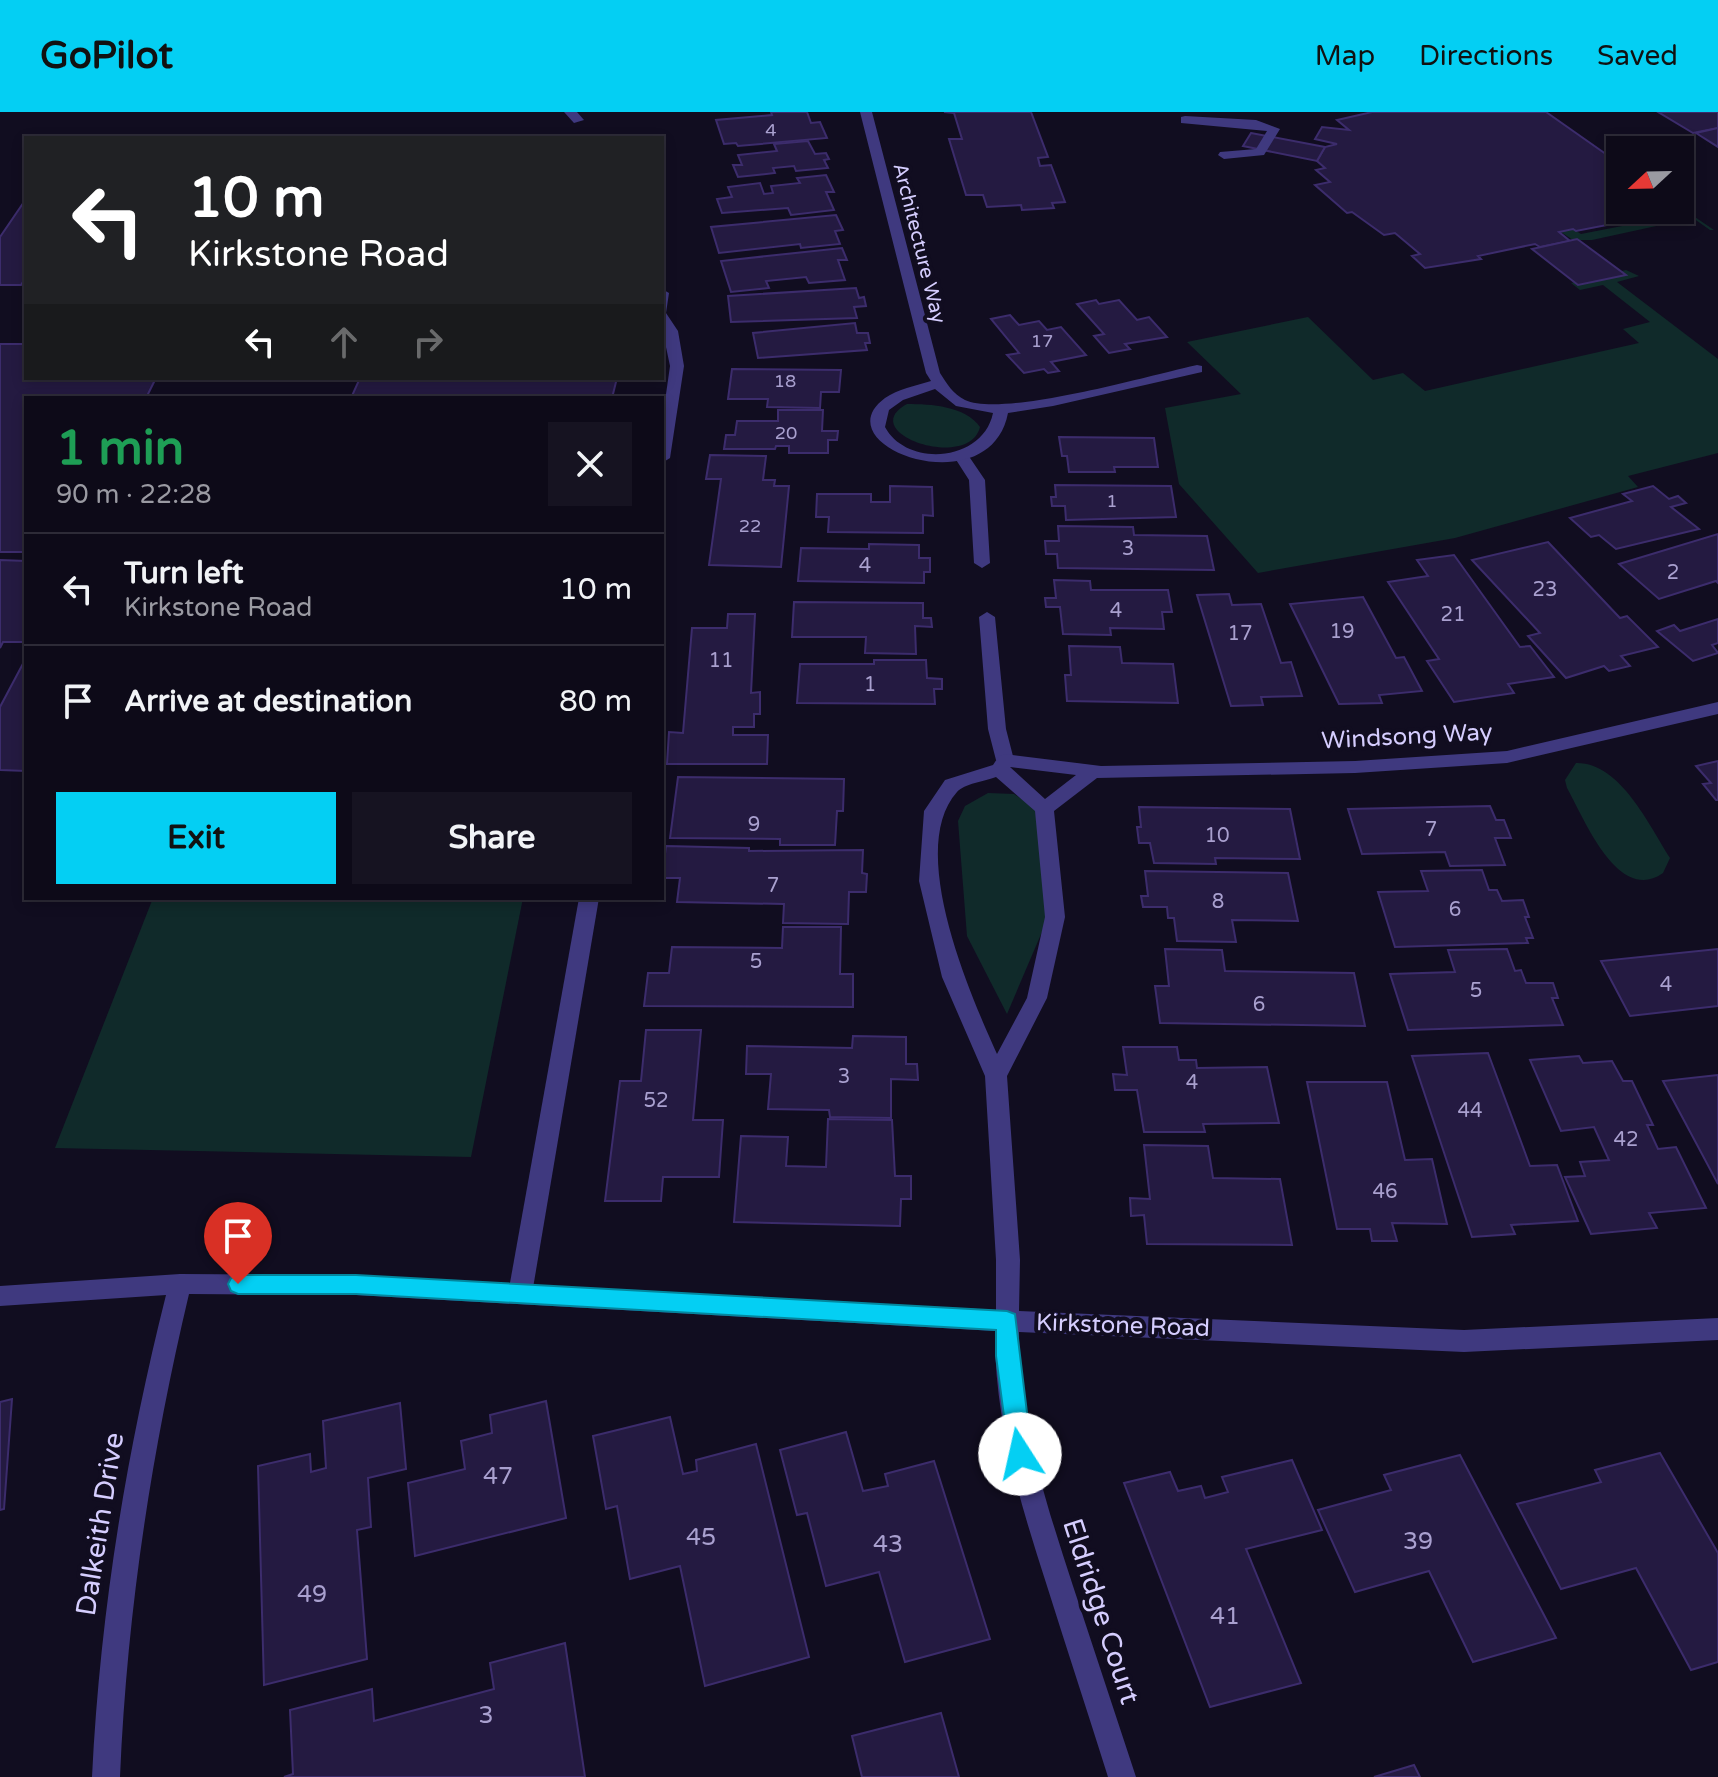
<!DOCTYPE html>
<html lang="en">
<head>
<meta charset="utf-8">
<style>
	:root { --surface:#0d0a18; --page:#161321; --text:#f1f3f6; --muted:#9a9aa2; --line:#2d2b37; --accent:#04cff3 }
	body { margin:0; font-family:"Varela Round",sans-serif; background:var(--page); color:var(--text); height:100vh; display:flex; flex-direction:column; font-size:30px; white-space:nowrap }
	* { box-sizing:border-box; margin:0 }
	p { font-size:26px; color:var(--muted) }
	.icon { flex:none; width:44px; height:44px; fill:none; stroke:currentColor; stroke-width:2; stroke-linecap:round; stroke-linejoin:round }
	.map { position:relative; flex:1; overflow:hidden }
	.sheet { position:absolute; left:24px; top:284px; width:640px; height:504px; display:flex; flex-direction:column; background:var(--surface); border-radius:0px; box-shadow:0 4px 12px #0003,0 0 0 2px var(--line) }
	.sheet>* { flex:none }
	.hud { position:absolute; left:24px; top:24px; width:640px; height:244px; border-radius:0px; box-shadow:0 4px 12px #0003,0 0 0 2px var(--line); background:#202124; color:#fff; overflow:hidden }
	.needle { width:52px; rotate:248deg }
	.tools { position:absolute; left:1606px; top:24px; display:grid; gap:16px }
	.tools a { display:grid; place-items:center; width:88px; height:88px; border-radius:0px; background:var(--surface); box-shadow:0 4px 12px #0003,0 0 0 2px var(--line); font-size:40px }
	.pin { position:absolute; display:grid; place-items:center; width:68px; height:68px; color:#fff; margin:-82px -34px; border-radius:50% 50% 50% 0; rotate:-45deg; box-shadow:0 0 8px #0007 }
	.pin .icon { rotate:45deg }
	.me { position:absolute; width:88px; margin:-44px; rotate:350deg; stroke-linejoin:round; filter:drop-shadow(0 0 6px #0008) }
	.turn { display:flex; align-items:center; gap:28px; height:168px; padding:0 32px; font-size:36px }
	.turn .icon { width:104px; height:104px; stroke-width:2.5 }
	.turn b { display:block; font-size:56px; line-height:68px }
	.lanes { display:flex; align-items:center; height:76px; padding:0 32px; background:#0003; justify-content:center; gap:40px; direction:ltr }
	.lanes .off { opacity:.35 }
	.round { display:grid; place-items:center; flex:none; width:84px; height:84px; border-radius:0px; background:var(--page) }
	.headline { display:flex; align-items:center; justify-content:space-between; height:136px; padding:0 32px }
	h1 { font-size:48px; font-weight:800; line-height:60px; color:#1e9e55 }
	.cta { display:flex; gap:16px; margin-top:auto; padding:16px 32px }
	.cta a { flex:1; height:92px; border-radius:0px; background:var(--accent); color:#111; font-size:32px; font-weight:800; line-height:92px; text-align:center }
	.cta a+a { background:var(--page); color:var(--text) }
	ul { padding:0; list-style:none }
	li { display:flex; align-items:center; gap:24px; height:112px; padding:0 32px; border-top:2px solid var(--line) }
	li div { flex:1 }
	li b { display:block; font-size:30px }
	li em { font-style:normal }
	header { display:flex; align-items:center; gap:48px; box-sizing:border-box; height:112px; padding:0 40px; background:var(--accent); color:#111 }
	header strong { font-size:38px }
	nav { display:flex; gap:44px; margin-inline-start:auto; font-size:28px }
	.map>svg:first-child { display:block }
	.green { fill:#102a2a }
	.building { fill:#241a41; stroke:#3c2c6c; stroke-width:2 }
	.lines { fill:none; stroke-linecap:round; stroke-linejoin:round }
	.lane { fill:#3f397f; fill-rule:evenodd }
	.street { fill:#3f397f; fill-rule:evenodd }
	.route { fill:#04cff3; stroke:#03879e; stroke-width:2 }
	.labels { text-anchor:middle; stroke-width:8; stroke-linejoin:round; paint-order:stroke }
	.far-number-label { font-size:18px; fill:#a9a0cf }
	.far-street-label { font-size:20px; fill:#d5cdfe; stroke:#110d20 }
	.number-label { font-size:20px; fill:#a9a0cf }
	.street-label { font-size:24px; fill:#d5cdfe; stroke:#110d20 }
	.near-number-label { font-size:24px; fill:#a9a0cf }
	.near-street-label { font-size:28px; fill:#d5cdfe; stroke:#110d20 }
</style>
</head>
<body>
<header>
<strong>GoPilot</strong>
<nav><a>Map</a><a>Directions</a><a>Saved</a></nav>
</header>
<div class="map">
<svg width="1718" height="1665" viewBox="0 0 1718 1665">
	<rect width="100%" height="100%" fill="#110d20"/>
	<!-- green -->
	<g class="green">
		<path d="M1689,101l25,17h-4l-17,-12 -101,22h-19l-12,-8 12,-3 8,5z"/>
		<path d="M1626,158l13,6 -22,6 101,77v94l-90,23 10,11 -183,51 -197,35 -79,-89 -14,-76 76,-14 -54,-52 121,-25 65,63 30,-7 22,18 214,-48 -16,-14 27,-7 -47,-37 -23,5 -9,-7z"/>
		<path d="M907,292c24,0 58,2 73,23 -11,45 -126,6 -73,-23z"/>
		<path d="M1576,651c44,-1 73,62 94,95l-7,15c-45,32 -79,-55 -96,-85l-2,-8z"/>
		<path d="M988,681l26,1 21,14 15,105 -43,101 -40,-78 -9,-115 7,-15z"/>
		<path d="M153,786h370l-52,259 -416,-9z"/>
	</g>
	<!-- building -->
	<g class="building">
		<path d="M771,0h36l4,11 9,-1 7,16 -89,8 -2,-3 -12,1 -8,-24 56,-5z"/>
		<path d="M944,0h87l17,45 -10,1 2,8 11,-1 14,37 -13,1 2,5 -32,2 -1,-5 -34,2 -4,-12h-17l-17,-56h13l-8,-26z"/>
		<path d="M1372,0h174l74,52v46h60v-4l9,7 -41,8 -5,-3 -67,13 -3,-2 -14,3 11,9 -30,6 -5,-3 -57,12 3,3 -56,9 -13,-12 8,-2 -25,-21 -11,2 -32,-23 -5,1 -32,-28 15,-3 -14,-12 9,-2 -8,-7 8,-14 12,-3 -22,-5 7,-12 27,3 -12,-10z"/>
		<path d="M1658,0h60v16l-25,5z"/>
		<path d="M1718,16v19l-22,-14z"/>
		<path d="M1251,21l74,14 -8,14 -74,-15z"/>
		<path d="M808,29l7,13 11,-1 3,6 -5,1 4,8 -32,3 -2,-5 -21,2 2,5 -37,4 -5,-12h9l-4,-10 39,-4 -3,-7z"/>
		<path d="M826,63l8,17h-8l8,18 -43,5 -3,-7 -66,5 -5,-14 15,-2 -4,-10 32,-4 4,11 9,-1 -2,-7 29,-3 -3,-5z"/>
		<path d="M26,87v78l-5,8h-21v-48z"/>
		<path d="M836,103l7,15 -8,1 5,13 -39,4 -1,-4 -81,9 -8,-26z"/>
		<path d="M1577,127l3,2 46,34 -48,10 -46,-36z"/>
		<path d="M842,136l5,12h-9l7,20 -36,3 -3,-6 -40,4 3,7 -38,4 -10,-31z"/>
		<path d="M856,176l3,10 5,-1 2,9 -12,1 3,11 -126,4 -3,-26z"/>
		<path d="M1096,188l3,4 20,-4 18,20 12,-3 18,20 -42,7 5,5 -21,4 -15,-17 10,-2 -27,-30z"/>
		<path d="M1010,203l9,10 20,-4 8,9 14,-3 25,28 -35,7 8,9 -11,2 -4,-4 -20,4 -17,-18 12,-2 -28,-34z"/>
		<path d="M855,211l2,10h11l2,10h-5l2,7 -109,8 -5,-25z"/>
		<path d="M0,232h26v34h130l-10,20h-120v154h-26z"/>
		<path d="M732,257l109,1 -2,22h-18l-1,16 -53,-1 1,-8h-40z"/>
		<path d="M360,266h257l-5,20h-261z"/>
		<path d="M778,298h45l-1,21h16l-1,9h-9v13h-39v-7h-13l-1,3h-51l2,-14h9l2,-14h41z"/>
		<path d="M1059,325l95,1 4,29h-44l1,5h-46l-2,-16h-5z"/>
		<path d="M710,343l56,1 -3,24h12l-1,6h15l-8,81 -72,-2 12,-86h-15z"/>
		<path d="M1055,373l116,1 5,31 -110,3 -1,-14h-13l-1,-9h5z"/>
		<path d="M890,374l42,1 1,29 -10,-1v18l-95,-1 1,-15h-13l1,-23h54v8h19z"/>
		<path d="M1653,374l16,13 9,-3 8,7 -15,4 28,22 -83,20 -17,-14 -8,2 -21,-19 62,-17 -9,-7z"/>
		<path d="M1058,414l75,1 1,8 73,1 7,34 -156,-2 -1,-14h-11l-1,-13h14z"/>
		<path d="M1718,422v49l-2,-2 -57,18 -40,-35z"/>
		<path d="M1548,430l72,76 7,-2 31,31 -37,9 9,10 -21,5 -5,-5 -38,12 -38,-42 12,-3 -68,-73z"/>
		<path d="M869,432l50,1v13h11v14h-6v11l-126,-2 3,-33 68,1z"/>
		<path d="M1454,443l66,92 10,-1 24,31 -46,7 6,9 -60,9 -27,-41 12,-2 -51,-77 40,-6 -11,-16z"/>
		<path d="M0,448l26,1v81h-23l-3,6z"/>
		<path d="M1054,468l36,1 1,9h77l4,22h-10l2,17 -54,-1 1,7 -48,-1 -3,-27h-14l-1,-9h11z"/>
		<path d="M1229,482l3,11 29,-1 20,59 10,-1 11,34 -41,1 2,8 -32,1 -34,-111z"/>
		<path d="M1363,485l33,61 8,-1 18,34 -43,4 3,8 -43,1 -49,-100z"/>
		<path d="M794,490l129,1v15h8l1,9 -17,-1 1,28 -51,-1 1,-16h-74z"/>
		<path d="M728,502h27l-4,79 9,-1v22h-6v13h-21v8h35l-1,29h-100l2,-32 14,1 9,-105h35z"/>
		<path d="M1718,507v24l-6,2 6,8 -25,8 -36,-30 17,-6 6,6z"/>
		<path d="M1069,534l51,1 2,16 51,1 5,39 -111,-2 -2,-26h6z"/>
		<path d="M26,546v113l-26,-1v-63z"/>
		<path d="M874,548h52l1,18 15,1v10h-8l1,15 -138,-1 3,-39h74z"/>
		<path d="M1718,649v39h-2l-13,-16 8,-1 -15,-17z"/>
		<path d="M678,665l166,2 -1,32h-6l-2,34h-55v-6l-110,-1z"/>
		<path d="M1490,694l6,14h8l7,18h-16l10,27 -55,1 -5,-14 -83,2 -14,-45z"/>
		<path d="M1139,695l151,2 10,50 -85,-1 1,6 -62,-1 -4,-20h-11l-2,-16h4z"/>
		<path d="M666,734l83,2v3l114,-1 -1,23 5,1 -1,18h-17l-1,32 -65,-1 1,-19 -107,-2 3,-24h-18z"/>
		<path d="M1482,758l7,20h8l5,11 21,-1 6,17h-4l8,21h-7l2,5 -133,4 -17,-55 50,-1 -7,-20z"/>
		<path d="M1145,759l143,2 10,48 -66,-1 4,22 -59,-1 -3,-23h-6l-1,-11h-24l-2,-11h7z"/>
		<path d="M783,815h58l-1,47h13v33l-209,-1 4,-33h21l3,-26 110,1z"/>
		<path d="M1165,837l57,1 3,21 129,2 11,53 -205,-3 -5,-37h14z"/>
		<path d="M1507,837l8,22 6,-1 5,13h27l5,15h-6l11,27 -155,5 -18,-56 65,-2 -7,-22z"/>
		<path d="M1718,837v57l-88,10 -29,-55z"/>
		<path d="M646,918h55l-8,90h30l-4,57h-56l-2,24h-56l15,-120h21z"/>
		<path d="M853,924l53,1v27h11l1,16 -27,-1v39l-61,-1 -1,-7 -61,-1 3,-35h-25l1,-28 105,2z"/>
		<path d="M1123,935h54l2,13h17l1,8 70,-1 12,56 -76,1 2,8h-61l-7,-42h-22l-2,-16 14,1z"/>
		<path d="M1488,941l42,113 27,-1 21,56 -67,4 4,9 -43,3 -60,-181z"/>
		<path d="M1579,944l4,7 29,-2 11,20h9l21,44h-6l11,24 18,-2 30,61 -57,5 8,15 -66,6 -26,-57 20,-1 -5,-14 29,-2 -15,-33 -33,4 -31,-71z"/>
		<path d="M1718,963v109l-55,-103z"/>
		<path d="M1307,970h80l18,78 27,-1 15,65 -55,-1 5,18h-25l-2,-12h-33z"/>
		<path d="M828,1007l64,1 3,56h16v23h-10l-1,27 -166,-4 7,-86 47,1 -2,29 40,1z"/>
		<path d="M1144,1033l64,1 5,32 67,1 12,66 -145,-1 -3,-29 -13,1 -1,-18 20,1z"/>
		<path d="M12,1287l-8,110 -4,1v-108z"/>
		<path d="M546,1289l20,117 -151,38 -7,-73 57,-14 -4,-28 31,-8 -2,-18z"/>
		<path d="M400,1291l6,66 -38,9 3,49 -14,3 10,129 -103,26 -6,-219 52,-12 1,18 15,-4 -3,-47z"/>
		<path d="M670,1305l13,57 14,-3 -1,-11 60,-16 53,213 -104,29 -25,-120 -50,13 -13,-73 -11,3 -13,-73z"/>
		<path d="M846,1320l17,59 25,-5 -3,-12 49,-13 56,178 -85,23 -26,-90 -53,14 -19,-73 -10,2 -17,-65z"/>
		<path d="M1660,1341l58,100v109l-27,8 -55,-102 -75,21 -44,-85 84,-22 -6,-12z"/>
		<path d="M1460,1343l96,183 -83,24 -44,-91 -74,21 -37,-82 73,-20 -7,-15z"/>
		<path d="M1292,1348l30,70 -76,19 55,134 -91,24 -86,-224 46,-11 8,19 23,-5 4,12 23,-6 -6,-15z"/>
		<path d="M565,1531l20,134h-301l9,-3 -3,-64 82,-21 2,32 120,-32 -4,-26z"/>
		<path d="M941,1601l18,64h-97l-10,-41z"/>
		<path d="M1414,1653l6,12h-46z"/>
	</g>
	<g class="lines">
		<!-- lane -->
		<g class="lane">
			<path d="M564,0h13l7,8 -10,3z"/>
			<path d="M1185,4l71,4 24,9 -16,26 -40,4 -6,-4 2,-3 36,-3 11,-18 -86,-8v-6z"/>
			<path d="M662,177l7,4 -3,20 12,18 6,35 -14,92 -8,5v-41l8,-56 -8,-38z"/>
			<path d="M961,338l5,2 19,28 5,83 -8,5 -8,-5 -5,-83 -16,-25z"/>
			<path d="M987,500l8,5 11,112 8,31 -9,6 -9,-6 -8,-31 -9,-112z"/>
			<path d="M579,786h20l-67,396 -4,7 -8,3 -8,-3 -4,-7z"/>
		</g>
		<!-- street -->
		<g class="street">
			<path d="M860,0h12l68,261c7,11 13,21 25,27 38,18 186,-25 232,-35l5,1v6l-149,34 -45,7c-18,94 -188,33 -123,-15 13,-9 30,-12 46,-17l-5,-8zM935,277l21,17 37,7c-10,49 -86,55 -108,14l4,-17 14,-10z"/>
			<path d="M1718,590v12l-211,49 -152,10 -258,5 -43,33 11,106 -18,81 -40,78 13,184 -1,51 445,19 254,-12v22l-254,12 -445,-20c0,89 27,171 54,254 21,64 42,127 63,191h-28c-20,-64 -41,-127 -61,-191 -27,-84 -53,-167 -52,-255l-639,-36 -167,-1c-38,160 -62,319 -69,483h-28c8,-164 34,-323 74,-482l-166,11v-20l180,-12 176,1 640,35v-50l-11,-184 -43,-99 -23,-96 5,-70 21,-31 48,-15 6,-9 6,-2 96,12 254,-5 152,-10zM1010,655l66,8 -31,24zM996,665l39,34 10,106 -18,81 -30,56c-27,-60 -91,-205 -40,-262 7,-8 28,-11 39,-15z"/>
		</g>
	</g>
	<!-- route -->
	<path class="route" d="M238,1163h118l651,36 8,3 17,140 -4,7 -8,3 -8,-3 -3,-7 -13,-98v-26l-640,-36h-118l-7,-3 -3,-7 3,-6z"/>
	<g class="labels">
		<!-- far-number labels -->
		<g class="far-number-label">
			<text x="771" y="24">4</text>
			<text x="1042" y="235">17</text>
			<text x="785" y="275">18</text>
			<text x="786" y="327">20</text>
			<text x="1112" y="395">1</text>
			<text x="750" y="420">22</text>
		</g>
		<!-- far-street labels -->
		<g class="far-street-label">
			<text transform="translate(920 131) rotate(76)" y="7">Architecture Way</text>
		</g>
		<!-- number labels -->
		<g class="number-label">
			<text x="1128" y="443">3</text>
			<text x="865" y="460">4</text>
			<text x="1673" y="467">2</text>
			<text x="1545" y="484">23</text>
			<text x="1116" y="505">4</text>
			<text x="1453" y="509">21</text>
			<text x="1342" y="526">19</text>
			<text x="1240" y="528">17</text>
			<text x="721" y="555">11</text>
			<text x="870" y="579">1</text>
			<text x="754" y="719">9</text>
			<text x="1431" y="724">7</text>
			<text x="1217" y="730">10</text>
			<text x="773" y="780">7</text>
			<text x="1218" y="796">8</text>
			<text x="1455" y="804">6</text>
			<text x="756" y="856">5</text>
			<text x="1666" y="879">4</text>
			<text x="1476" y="885">5</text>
			<text x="1259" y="899">6</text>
			<text x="844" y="971">3</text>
			<text x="1192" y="977">4</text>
			<text x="656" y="995">52</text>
			<text x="1470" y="1005">44</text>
			<text x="1626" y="1034">42</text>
			<text x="1385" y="1086">46</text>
		</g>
		<!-- street labels -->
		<g class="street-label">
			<text transform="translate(1407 624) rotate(-3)" y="8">Windsong Way</text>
			<text transform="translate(1123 1213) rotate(2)" y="8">Kirkstone Road</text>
		</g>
		<!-- near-number labels -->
		<g class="near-number-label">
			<text x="498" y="1372">47</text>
			<text x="701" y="1433">45</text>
			<text x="1418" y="1437">39</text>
			<text x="888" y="1440">43</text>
			<text x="312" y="1490">49</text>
			<text x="1225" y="1512">41</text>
			<text x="486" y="1611">3</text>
		</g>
		<!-- near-street labels -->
		<g class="near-street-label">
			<text transform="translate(99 1412) rotate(-81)" y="10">Dalkeith Drive</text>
			<text transform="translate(1102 1499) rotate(72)" y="10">Eldridge Court</text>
		</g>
	</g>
</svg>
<div class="tools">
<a><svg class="needle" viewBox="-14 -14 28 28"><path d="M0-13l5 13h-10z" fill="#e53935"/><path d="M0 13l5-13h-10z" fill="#9a9aa2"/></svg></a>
</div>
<div class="pin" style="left:238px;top:1172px;background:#d93025"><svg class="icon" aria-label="arrive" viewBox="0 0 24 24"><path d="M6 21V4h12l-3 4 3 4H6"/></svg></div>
<svg class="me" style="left:1020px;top:1342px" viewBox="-20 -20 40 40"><circle r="19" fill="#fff"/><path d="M0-13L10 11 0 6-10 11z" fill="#04cff3"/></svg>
<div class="hud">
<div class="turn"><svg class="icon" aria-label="left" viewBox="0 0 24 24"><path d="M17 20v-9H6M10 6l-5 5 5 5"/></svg><div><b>10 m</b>Kirkstone Road</div></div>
<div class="lanes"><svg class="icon" aria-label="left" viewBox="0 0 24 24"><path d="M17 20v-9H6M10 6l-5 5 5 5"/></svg><svg class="icon off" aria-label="ahead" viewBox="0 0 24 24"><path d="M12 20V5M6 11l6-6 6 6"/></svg><svg class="icon off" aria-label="right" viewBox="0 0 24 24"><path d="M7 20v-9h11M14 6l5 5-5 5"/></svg></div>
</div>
<section class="sheet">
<div class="headline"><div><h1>1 min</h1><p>90 m · 22:28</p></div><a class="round"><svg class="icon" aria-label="close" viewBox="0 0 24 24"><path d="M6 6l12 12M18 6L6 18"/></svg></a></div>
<ul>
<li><svg class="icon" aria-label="left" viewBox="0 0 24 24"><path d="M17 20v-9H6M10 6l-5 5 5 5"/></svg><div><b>Turn left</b><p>Kirkstone Road</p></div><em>10 m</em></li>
<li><svg class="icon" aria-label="arrive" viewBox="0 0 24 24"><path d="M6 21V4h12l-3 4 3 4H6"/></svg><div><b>Arrive at destination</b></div><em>80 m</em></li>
</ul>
<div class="cta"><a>Exit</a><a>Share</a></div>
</section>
</div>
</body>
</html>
